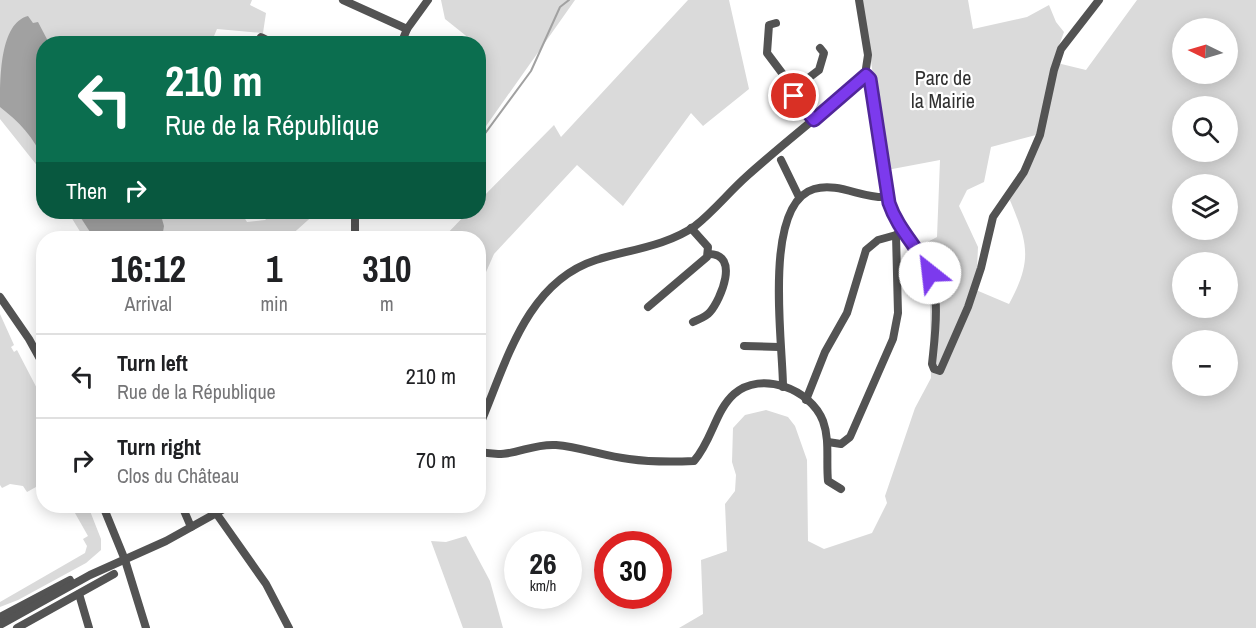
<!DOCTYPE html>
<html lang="en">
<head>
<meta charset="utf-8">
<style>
	:root { --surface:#fff; --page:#f6f6f6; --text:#202124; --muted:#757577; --line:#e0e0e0 }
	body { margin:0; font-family:"Archivo Narrow",sans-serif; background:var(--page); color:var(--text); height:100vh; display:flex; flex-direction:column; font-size:22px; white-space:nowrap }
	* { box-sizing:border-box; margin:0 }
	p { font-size:20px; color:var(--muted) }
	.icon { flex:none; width:33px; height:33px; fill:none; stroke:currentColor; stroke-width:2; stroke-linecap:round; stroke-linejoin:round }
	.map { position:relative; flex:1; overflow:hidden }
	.drawer { position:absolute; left:36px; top:231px; width:450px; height:282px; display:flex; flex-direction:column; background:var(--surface); border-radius:24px; box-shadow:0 3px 15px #0003 }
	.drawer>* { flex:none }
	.hud { position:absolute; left:36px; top:36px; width:450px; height:183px; border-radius:24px; box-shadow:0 3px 15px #0003; background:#0b6e4f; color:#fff; overflow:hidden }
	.needle { width:39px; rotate:275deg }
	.controls { position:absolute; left:1172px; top:18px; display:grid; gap:12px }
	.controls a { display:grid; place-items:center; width:66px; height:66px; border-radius:50%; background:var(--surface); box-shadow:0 3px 15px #0003; font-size:30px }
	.speed { position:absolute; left:504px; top:531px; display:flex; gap:12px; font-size:30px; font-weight:700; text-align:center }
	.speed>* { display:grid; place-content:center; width:78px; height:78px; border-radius:50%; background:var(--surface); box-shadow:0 3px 15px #0003; line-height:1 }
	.speed small { font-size:15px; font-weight:400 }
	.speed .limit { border:9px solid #d22; background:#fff; color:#111 }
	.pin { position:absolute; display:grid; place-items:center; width:51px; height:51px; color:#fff; margin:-26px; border:3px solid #fff; border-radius:50%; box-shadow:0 2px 6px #0007 }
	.me { position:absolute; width:66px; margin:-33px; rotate:331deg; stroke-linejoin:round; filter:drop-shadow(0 0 4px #0008) }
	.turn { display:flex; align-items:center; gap:21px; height:126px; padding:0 30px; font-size:27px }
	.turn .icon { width:78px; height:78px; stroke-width:2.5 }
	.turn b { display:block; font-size:42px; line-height:51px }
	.then { display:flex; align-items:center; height:57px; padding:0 30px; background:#0003; gap:12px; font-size:22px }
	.eta { display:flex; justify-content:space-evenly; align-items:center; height:102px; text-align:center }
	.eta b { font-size:36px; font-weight:700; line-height:42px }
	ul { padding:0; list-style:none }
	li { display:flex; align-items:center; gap:18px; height:84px; padding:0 30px; border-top:2px solid var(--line) }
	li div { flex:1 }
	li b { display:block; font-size:22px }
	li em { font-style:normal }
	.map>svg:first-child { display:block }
	.green { fill:#dadada; fill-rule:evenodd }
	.water { fill:#a1a1a1 }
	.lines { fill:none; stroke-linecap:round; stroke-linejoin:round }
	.stream { stroke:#a1a1a1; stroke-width:2 }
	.minor { stroke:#535353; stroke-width:8 }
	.route-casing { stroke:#51269a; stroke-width:15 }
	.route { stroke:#7c3aed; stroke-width:10 }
	.labels { text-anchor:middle; stroke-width:4.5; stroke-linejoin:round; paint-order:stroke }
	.park-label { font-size:20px; fill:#313131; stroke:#fff }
</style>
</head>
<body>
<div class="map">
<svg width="1256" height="628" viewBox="0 0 1256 628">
	<rect width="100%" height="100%" fill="#fff"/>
	<!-- green -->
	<g class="green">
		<path d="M0,0h252l-2,5 16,8 -3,20 -46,-4 -6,14 -167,1 -1,129 -43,-54z"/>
		<path d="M441,0h134l-96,136 -1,-92 -3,-1 -30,-24z"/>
		<path d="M688,0h41l20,89 -46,37 -12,-13 -68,93 -46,-41 -83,89 -15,34 -1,-50h-35l25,-26h10l1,-11 75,-76 7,12z"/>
		<path d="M862,0h106l5,29 54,-12 22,-12 7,17 8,10 -11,30 33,8 51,-70h119v628h-577l24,-14 -2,-54 26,-9 -2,-47 10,-13 1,-16 -4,-13 1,-34 12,-13 21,-5 22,7 7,9 12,34 1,81 16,8 48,-16 15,-30 -2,-7 30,-88 16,-30 -1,-80 -12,-51 19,-10 3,-77 -53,10zM1182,28h45v46h-45zM1182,106h45v46h-45zM1036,135l-27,63c19,45 24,62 0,106l-33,-14 2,-43 -19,-41 8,-16 17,-8 7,-35zM1182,184h45v46h-45zM1182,262h45v46h-45zM1182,340h45v46h-45z"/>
		<path d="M68,212h173l6,10 18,-2 10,-8h42l-29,26h-204z"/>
		<path d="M0,314l14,31 -3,2 3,5 3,-2 26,50 1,91 -3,1 -5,-5 -9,5 -4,-6 -13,-2 -8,4 -2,-3z"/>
		<path d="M71,506h17l13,33v11l-15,13 -68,37 -18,7v-5l85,-49 2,-7 -4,-7 5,-3z"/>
		<path d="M466,536l24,45 13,47h-40l-32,-87 15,1z"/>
	</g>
	<!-- water -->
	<g class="water">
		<path d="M28,16l5,7 5,-1 11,21 -5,1 -1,116c-8,-22 -25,-39 -43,-53 0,-30 0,-84 28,-91z"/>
		<path d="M77,212h83l4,14 -2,12h-68z"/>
	</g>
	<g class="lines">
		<!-- stream -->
		<path class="stream" d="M478,143l53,-72 29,-64 9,-7"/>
		<!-- minor -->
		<g class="minor">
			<path d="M343,0l64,29"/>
			<path d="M776,23l-7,2 -2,28 27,36v7l20,24"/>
			<path d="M256,44l5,-7 14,7"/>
			<path d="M401,44l6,-15 21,-29"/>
			<path d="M865,75l6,6 18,122c7,19 18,31 29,47 25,35 18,75 14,114l2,5 6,2 28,-64 13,-39 12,-51 31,-45 16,-37 14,-65 7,-21 38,-49"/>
			<path d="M794,89l25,-19 5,-17 -4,-5"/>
			<path d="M781,160l18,37"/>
			<path d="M355,212v26"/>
			<path d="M0,297l29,42 15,27"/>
			<path d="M648,307l59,-50 1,-10 -17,-19"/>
			<path d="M693,322c6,-3 13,-5 17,-10 11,-13 30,-58 -1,-58"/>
			<path d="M744,346l35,1"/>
			<path d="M783,387c0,-43 -21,-183 31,-198 25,-7 49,10 73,8"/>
			<path d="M806,400l19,-48 22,-39 19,-63 12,-10 18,-5"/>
			<path d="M478,429c27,-61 46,-146 118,-169 32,-10 71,-14 99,-34 19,-15 34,-34 52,-50 39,-35 80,-66 118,-101l3,-20 -9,-55"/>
			<path d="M828,442l13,2 9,-7 43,-98 5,-26 -2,-78 6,-4"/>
			<path d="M478,451c34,10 49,-8 78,-6 24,2 48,11 73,14 21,3 43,3 65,2 18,-20 21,-50 40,-67 27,-24 77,-5 89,27 7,19 3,40 5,60l13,8"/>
			<path d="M103,506l22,54 21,68"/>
			<path d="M182,506l9,21"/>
			<path d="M216,513l50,71 23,44"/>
			<path d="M79,594l10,34"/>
			<path d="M0,617l70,-37"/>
			<path d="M0,625l90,-50 76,-34 63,-35"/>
			<path d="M17,628l97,-54"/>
		</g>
	</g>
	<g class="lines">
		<!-- route casing -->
		<g class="route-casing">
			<path id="route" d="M794,96l20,24 52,-45 4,4 19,124c9,27 30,45 41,70"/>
		</g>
		<!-- route -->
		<use href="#route" class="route"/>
	</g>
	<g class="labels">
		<!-- park labels -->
		<g class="park-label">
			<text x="943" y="85">Parc de<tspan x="943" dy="23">la Mairie</tspan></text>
		</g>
	</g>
</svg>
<div class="controls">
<a><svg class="needle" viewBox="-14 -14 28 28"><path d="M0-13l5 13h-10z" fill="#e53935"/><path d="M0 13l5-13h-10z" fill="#757577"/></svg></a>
<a><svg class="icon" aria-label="search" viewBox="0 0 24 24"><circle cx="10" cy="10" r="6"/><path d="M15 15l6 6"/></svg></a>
<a><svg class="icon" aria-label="layers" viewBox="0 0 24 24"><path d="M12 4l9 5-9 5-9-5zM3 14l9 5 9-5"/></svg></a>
<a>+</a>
<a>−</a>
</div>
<div class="speed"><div>26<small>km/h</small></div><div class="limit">30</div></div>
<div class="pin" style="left:794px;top:96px;background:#d93025"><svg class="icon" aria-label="arrive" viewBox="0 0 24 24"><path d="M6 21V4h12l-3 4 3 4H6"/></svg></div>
<svg class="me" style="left:930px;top:273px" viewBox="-20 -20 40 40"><circle r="19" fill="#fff"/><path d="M0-13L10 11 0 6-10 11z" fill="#7c3aed"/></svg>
<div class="hud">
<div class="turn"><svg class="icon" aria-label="left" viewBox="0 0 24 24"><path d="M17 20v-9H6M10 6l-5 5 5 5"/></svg><div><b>210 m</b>Rue de la République</div></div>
<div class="then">Then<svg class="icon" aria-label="right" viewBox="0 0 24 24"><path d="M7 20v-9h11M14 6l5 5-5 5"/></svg></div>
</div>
<section class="drawer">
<div class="eta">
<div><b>16:12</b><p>Arrival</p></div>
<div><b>1</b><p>min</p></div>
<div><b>310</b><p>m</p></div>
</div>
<ul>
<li><svg class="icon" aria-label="left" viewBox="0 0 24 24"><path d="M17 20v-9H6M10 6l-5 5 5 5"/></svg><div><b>Turn left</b><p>Rue de la République</p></div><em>210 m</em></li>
<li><svg class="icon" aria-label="right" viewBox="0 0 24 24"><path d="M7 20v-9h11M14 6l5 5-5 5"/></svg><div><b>Turn right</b><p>Clos du Château</p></div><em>70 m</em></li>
</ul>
</section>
</div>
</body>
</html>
